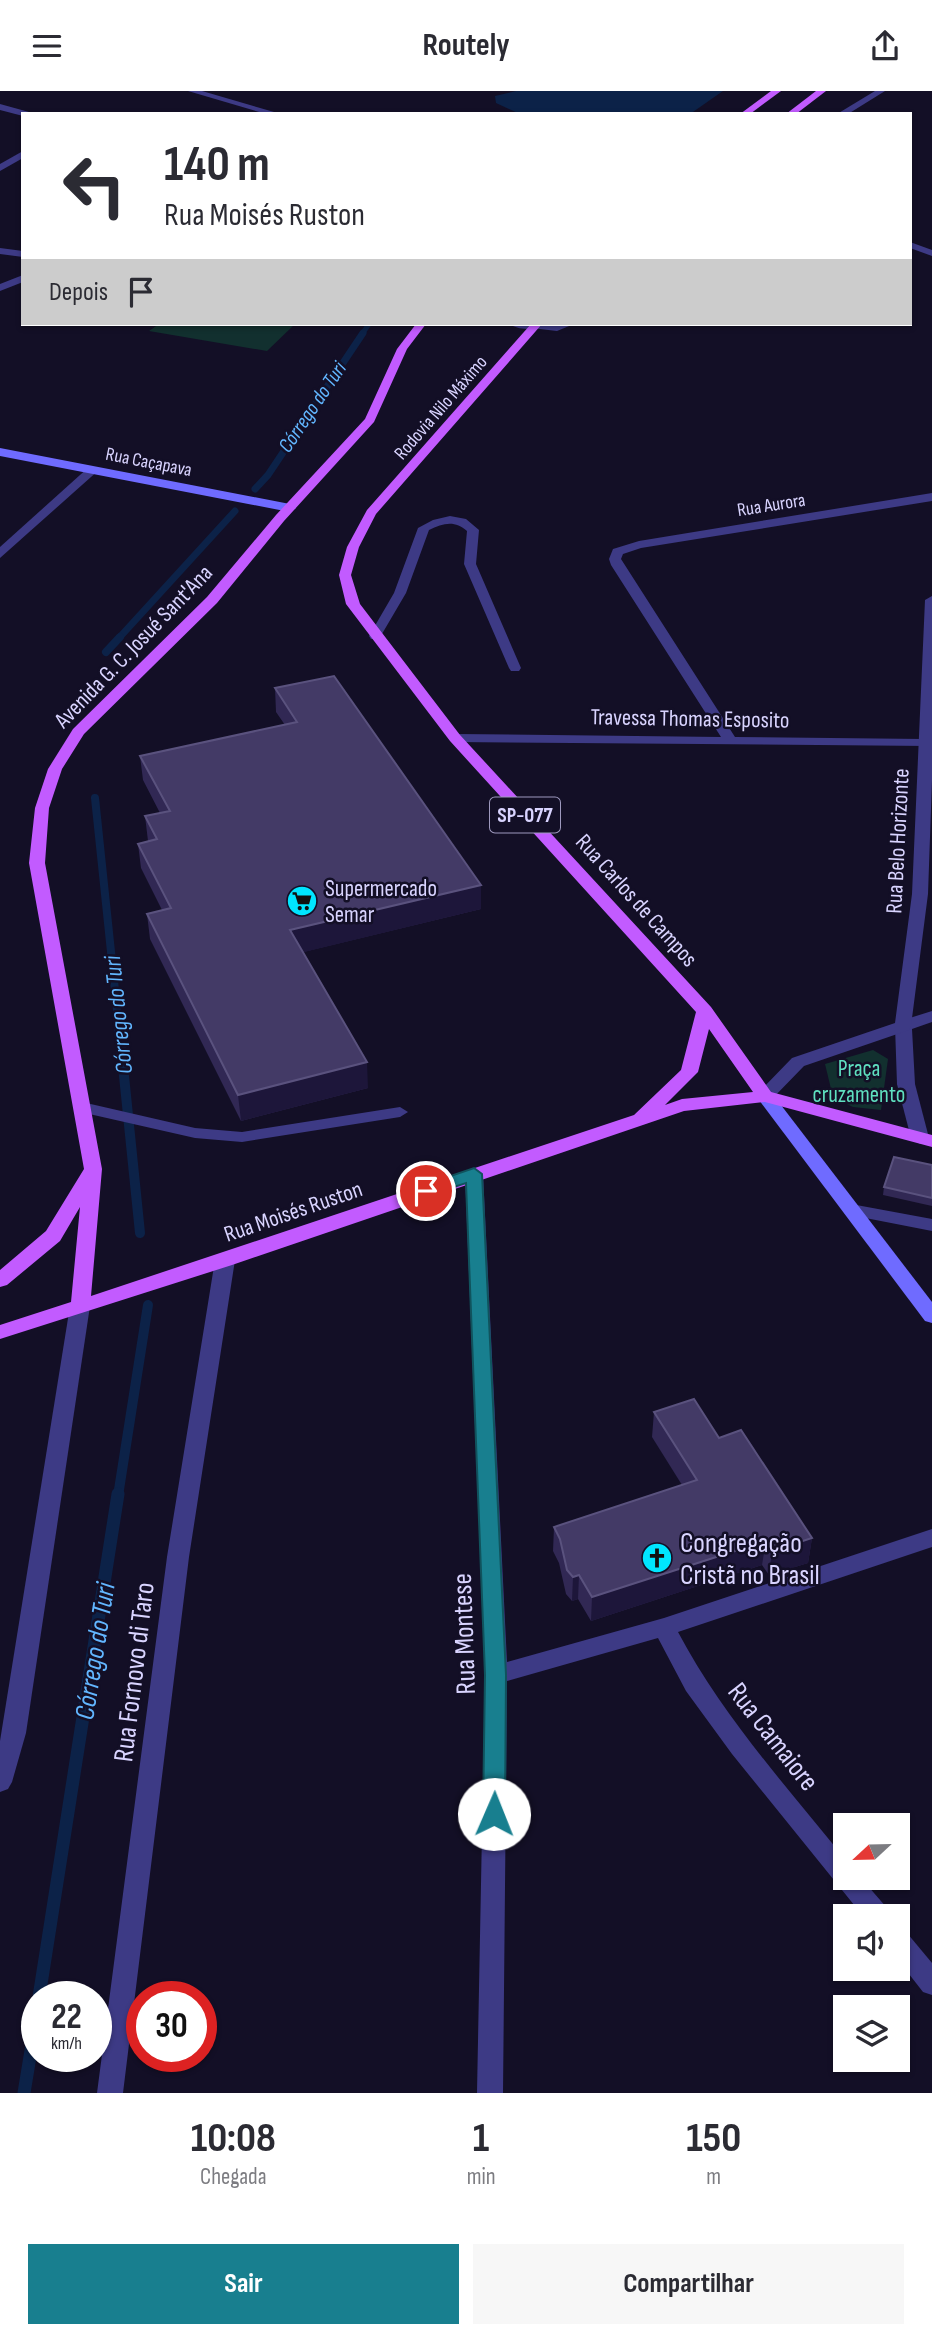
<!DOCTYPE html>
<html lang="pt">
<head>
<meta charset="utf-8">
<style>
	:root { --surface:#fff; --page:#f7f7f7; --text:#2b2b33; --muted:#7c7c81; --accent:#187f8f }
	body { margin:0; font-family:"Sofia Sans Condensed",sans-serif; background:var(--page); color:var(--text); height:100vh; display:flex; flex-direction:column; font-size:26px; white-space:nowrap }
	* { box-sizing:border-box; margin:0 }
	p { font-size:23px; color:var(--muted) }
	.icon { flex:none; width:38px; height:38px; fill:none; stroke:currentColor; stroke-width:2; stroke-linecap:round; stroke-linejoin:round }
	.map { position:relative; height:2002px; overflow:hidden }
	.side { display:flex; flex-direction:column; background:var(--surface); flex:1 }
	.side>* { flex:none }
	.hud { position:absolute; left:21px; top:21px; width:891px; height:214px; border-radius:0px; box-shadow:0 2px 5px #0004; background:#fff; color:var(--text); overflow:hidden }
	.needle { width:46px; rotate:248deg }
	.tools { position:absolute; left:833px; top:1722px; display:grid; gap:14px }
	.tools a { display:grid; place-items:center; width:77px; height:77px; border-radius:0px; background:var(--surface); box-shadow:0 2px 5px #0004; font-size:35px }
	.speed { position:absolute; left:21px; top:1890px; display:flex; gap:14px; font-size:35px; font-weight:700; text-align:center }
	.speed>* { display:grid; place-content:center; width:91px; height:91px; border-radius:50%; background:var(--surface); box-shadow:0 2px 5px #0004; line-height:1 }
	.speed small { font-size:18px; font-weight:400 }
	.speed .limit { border:10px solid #d22; background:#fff; color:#111 }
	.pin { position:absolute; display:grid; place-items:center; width:60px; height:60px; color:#fff; margin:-30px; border:4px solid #fff; border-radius:50%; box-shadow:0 2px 7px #0007 }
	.me { position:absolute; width:77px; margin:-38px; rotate:1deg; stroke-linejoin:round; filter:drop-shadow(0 0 5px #0008) }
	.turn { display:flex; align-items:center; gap:24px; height:147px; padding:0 28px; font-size:32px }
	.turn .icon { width:91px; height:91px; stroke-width:2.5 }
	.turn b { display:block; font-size:49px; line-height:60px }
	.then { display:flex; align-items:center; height:66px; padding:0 28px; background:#0003; gap:14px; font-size:26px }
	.eta { display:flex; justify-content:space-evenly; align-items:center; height:119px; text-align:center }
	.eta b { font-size:42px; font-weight:700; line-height:49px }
	.action { display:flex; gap:14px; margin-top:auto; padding:14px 28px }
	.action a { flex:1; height:80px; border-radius:0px; background:var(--accent); color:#fff; font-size:28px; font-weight:700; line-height:80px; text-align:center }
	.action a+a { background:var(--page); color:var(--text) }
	header { display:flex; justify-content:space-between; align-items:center; height:91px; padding:0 28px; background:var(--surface); font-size:32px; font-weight:700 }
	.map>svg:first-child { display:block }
	.green { fill:#12302f }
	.water { fill:#0c2248 }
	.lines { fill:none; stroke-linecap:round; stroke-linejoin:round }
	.stream-far4 { stroke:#0c2248; stroke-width:5 }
	.stream-far3 { stroke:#0c2248; stroke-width:7 }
	.stream-far2 { stroke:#0c2248; stroke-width:8 }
	.stream-far1 { stroke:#0c2248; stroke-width:10 }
	.stream { stroke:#0c2248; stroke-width:13 }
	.service { fill:#3d3a85; fill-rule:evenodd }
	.pedestrian { fill:#3d3a85; fill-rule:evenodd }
	.minor { fill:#3d3a85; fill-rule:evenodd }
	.tertiary { fill:#3d3a85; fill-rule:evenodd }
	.secondary { fill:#6f6bff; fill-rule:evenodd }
	.primary { fill:#c25bff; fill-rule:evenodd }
	.wall { fill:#312854 }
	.shaded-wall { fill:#1d163a }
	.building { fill:#433a66; stroke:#5a527e; stroke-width:2 }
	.route { fill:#187f8f; stroke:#10535d; stroke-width:2 }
	.labels { text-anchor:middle; stroke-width:5; stroke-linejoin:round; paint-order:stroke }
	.far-street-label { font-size:19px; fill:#d9d4ff; stroke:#130f26 }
	.far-water-label { font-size:21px; font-style:italic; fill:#62b6ff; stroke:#130f26 }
	.shield { fill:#130f26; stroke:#9e99be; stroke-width:2 }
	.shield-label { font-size:21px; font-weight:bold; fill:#d9d4ff }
	.street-label { font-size:23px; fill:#d9d4ff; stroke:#130f26 }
	.poi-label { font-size:23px; fill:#d9d4ff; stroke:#130f26; text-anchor:start }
	.park-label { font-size:23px; fill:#5fe0c0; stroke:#130f26 }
	.water-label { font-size:24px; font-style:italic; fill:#62b6ff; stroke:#130f26 }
	.near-poi-label { font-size:28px; fill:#d9d4ff; stroke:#130f26; text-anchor:start }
	.near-street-label { font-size:28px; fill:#d9d4ff; stroke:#130f26 }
	.near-water-label { font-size:28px; font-style:italic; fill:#62b6ff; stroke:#130f26 }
</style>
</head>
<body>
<header><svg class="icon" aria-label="menu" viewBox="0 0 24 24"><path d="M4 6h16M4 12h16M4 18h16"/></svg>Routely<svg class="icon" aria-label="share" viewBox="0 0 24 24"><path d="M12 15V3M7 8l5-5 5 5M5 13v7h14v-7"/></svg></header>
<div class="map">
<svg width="932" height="2002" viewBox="0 0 932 2002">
	<rect width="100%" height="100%" fill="#130f26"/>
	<!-- green -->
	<g class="green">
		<path d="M159,233h136l-28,27 -118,-20z"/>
		<path d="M873,959l15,9 -7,51 -28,-3 -20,-10 -8,-33z"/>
	</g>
	<!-- water -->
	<path class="water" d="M516,0h207l-33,23h-170l-24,-11 -1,-7z"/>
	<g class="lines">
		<!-- stream-far4 -->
		<path class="stream-far4" d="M362,243l7,-10"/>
		<!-- stream-far3 -->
		<g class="stream-far3">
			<path d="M255,398l13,-14 95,-142"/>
			<path d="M119,547l116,-127"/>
		</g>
		<!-- stream-far2 -->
		<g class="stream-far2">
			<path d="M106,561l14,-15"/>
			<path d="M95,707l23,221"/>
		</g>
		<!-- stream-far1 -->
		<g class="stream-far1">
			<path d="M118,926l22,216"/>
			<path d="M118,1405l30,-191"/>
		</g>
		<!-- stream -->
		<g class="stream">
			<path d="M39,1906l79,-503"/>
			<path d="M24,2002l13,-79"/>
		</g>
		<!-- service -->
		<g class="service">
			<path d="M910,151l22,8v6l-22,-8z"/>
			<path d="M531,233h43l-17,7 -26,-3z"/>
			<path d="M450,425l16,3 13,11 -3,34 45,104 -2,3h-8l-2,-3 -45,-104 3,-33c-12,-11 -24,-8 -38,-1l-23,63 -27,46h-8l-2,-3 25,-43 24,-65 15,-8z"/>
			<path d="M82,1011l113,26 47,4 158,-25 8,5 -8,5 -158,25 -47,-4 -119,-27 -2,-4 2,-4z"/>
			<path d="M851,1113l81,15v12l-87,-17 -2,-4 2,-4z"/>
		</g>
		<!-- pedestrian -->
		<path class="pedestrian" d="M906,987l9,6 14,54 -9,6 -9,-6 -14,-54z"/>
		<!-- minor -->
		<g class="minor">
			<path d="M188,0h14l79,23h-15z"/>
			<path d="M0,13l29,8 1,2 -7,2 -23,-6z"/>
			<path d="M23,60v7l-23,13v-7z"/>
			<path d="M23,184v7l-23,9v-7z"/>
			<path d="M90,375l10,3 -100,89v-11z"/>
			<path d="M932,402v8l-291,47 -18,6 -2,5 114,178 189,2 7,4 -2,3 -474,-4 -7,-4 7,-4 266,3 -110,-172 -2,-6 4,-10 26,-8z"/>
			<path d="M932,920v11l-20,7 3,55 -3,4h-12l-3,-4 -2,-58 2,-4z"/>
			<path d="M474,1077l9,6 24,488 157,-44 268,-89v18l-254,85c44,83 108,154 167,227v19h16l26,30 3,8h-27l-131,-162 -46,-63 -28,-53 -151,43 -4,412h-26l8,-418 -20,-501z"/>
			<path d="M225,1162l7,2 3,5 -46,297 -66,536h-26l70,-536 48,-297 3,-5z"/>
			<path d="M898,1838l9,4 25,30v32l-9,-3 -25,-32z"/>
		</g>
		<!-- tertiary -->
		<g class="tertiary">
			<path d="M875,0h10l-37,23h-11z"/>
			<path d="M0,157l23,3v6l-23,-3z"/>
			<path d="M510,233h28l1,2c-6,5 -24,3 -29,-2z"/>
			<path d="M932,505v184l-4,114 -17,132 -2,4 -105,36 -33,34h-12l-3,-4 3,-4 33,-34 103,-35 17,-129 13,-294z"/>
			<path d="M80,1208l7,2 3,5 -64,427 -14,49 -4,7 -8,3v-51l70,-435 3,-5z"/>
		</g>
		<!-- secondary -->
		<g class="secondary">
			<path d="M0,357l290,56 6,4 -6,4 -290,-56z"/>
			<path d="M765,999l6,2 161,210v21l-7,-2 -166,-221 -3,-4 3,-4z"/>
		</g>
		<!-- primary -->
		<g class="primary">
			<path d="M771,0h10l-31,23h-10z"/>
			<path d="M816,0h10l-30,23h-10z"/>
			<path d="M416,233h10l-19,25 -33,73 -90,99 -67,82 -133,131 -22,35 -13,39 -4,55 57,306 -11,127 543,-181 47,-45 15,-58 -246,-271 -104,-137 -7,-29 8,-28 20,-37 164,-186h11l-166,190 -17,33 -8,28 9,29 100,131 251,272 60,85 161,43v12l-167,-45 -81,9 -452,154 -232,74v-14l71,-23 9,-95 -20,34 -53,44 -7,2v-17l46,-39 38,-62 -55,-306 6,-55 13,-39 25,-40 134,-132 69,-82 89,-96 32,-70zM709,938l44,63 -71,7 -17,6 33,-33z"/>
		</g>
	</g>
	<!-- wall -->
	<g class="wall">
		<path d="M275,597l206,221 -178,43 65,136 -127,33 -91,-182 -3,-25 15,-4 -21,-42 -3,-24 10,-3 -3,-25 15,-3 -17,-33 -3,-24 145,-31 -9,-13z"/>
		<path d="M932,1074v41l-49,-11 1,-8z"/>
		<path d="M654,1321l158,126 -4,25 -39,12 -7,-10 -171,56 -13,-22 -6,2 -6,-7 -7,-31 -6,-12 1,-24 128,-42 -30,-48z"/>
	</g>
	<!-- shaded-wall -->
	<g class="shaded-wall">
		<path d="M481,794v24l-189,46 -2,-25z"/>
		<path d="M367,971l1,26 -127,33 -3,-26z"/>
		<path d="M812,1447l-4,25 -39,12 3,-24z"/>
		<path d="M766,1450l-4,24 -171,56 1,-24z"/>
		<path d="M579,1484l-1,24 -6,2 1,-24z"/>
	</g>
	<!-- building -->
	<g class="building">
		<path d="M334,585l147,209 -191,45 77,132 -129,33 -91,-181 24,-6 -33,-64 19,-5 -12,-23 25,-5 -30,-55 157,-34 -22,-34z"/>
		<path d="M894,1066l38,8v33l-48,-11z"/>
		<path d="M694,1308l25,39 22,-8 71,108 -40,13 -6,-10 -174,56 -13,-22 -6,2 -6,-7 -7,-31 -6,-12 143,-47 -43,-68z"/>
	</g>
	<!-- route -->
	<path class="route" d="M474,1077l8,6 24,501 -1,139 -3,7 -8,3 -8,-3 -3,-7 2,-139 -19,-492 -40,13 -8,-5 3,-5z"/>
	<!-- icons -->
	<defs>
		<g id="supermarket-disc" transform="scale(1.575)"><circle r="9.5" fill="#00e5ff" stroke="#130f26"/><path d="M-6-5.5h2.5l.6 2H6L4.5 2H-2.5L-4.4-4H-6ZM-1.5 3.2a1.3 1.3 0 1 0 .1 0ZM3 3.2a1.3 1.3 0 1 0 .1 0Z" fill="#111"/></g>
		<g id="church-disc" transform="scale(1.575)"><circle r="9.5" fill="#00e5ff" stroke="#130f26"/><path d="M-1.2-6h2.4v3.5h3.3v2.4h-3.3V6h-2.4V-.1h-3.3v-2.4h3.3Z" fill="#111"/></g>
	</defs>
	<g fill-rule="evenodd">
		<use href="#supermarket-disc" x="302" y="810"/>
		<use href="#church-disc" x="657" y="1467"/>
	</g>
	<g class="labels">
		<!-- far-street labels -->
		<g class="far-street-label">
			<text transform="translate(440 316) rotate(-49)" y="7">Rodovia Nilo Máximo</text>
			<text transform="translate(149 370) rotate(11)" y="7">Rua Caçapava</text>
			<text transform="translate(771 413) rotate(-9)" y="7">Rua Aurora</text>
		</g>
		<!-- far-water labels -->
		<g class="far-water-label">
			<text transform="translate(312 316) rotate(-56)" y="7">Córrego do Turi</text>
		</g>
		<!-- shield labels -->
		<rect class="shield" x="490" y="706.5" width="70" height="35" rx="5"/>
		<g class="shield-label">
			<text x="525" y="731">SP-077</text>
		</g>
		<!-- street labels -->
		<g class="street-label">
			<text transform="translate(133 555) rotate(-46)" y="8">Avenida G. C. Josué Sant'Ana</text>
			<text transform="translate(690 627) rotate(1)" y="8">Travessa Thomas Esposito</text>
			<text transform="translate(897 750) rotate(-87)" y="8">Rua Belo Horizonte</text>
			<text transform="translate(637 809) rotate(48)" y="8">Rua Carlos de Campos</text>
			<text transform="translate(293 1120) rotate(-19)" y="8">Rua Moisés Ruston</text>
		</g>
		<!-- poi labels -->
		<g class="poi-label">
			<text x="325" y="805">Supermercado<tspan x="325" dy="26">Semar</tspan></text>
		</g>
		<!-- park labels -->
		<g class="park-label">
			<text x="859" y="985">Praça<tspan x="859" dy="26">cruzamento</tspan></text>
		</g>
		<!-- water labels -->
		<g class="water-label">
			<text transform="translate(118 924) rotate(-96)" y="8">Córrego do Turi</text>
		</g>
		<!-- near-poi labels -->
		<g class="near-poi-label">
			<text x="680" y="1461">Congregação<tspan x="680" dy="32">Cristã no Brasil</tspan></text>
		</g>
		<!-- near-street labels -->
		<g class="near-street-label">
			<text transform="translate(463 1543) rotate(-92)" y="10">Rua Montese</text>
			<text transform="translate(133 1581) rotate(-83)" y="10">Rua Fornovo di Taro</text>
			<text transform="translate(774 1645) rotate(52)" y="10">Rua Camaiore</text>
		</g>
		<!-- near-water labels -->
		<g class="near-water-label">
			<text transform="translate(94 1560) rotate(-81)" y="10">Córrego do Turi</text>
		</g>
	</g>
</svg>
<div class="tools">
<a><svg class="needle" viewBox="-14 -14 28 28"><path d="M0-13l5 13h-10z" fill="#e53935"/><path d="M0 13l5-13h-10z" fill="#7c7c81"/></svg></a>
<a><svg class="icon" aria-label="sound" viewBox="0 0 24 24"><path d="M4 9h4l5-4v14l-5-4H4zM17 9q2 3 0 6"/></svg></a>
<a><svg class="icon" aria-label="layers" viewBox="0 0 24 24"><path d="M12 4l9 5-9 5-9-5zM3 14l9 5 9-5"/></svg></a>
</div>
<div class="speed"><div>22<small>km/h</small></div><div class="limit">30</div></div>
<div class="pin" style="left:426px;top:1100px;background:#d93025"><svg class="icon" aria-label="arrive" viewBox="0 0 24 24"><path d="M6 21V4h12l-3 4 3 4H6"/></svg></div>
<svg class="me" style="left:494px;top:1723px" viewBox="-20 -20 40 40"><circle r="19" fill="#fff"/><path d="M0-13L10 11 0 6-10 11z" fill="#187f8f"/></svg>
<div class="hud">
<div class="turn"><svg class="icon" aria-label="left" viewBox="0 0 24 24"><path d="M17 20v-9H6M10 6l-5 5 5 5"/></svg><div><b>140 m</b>Rua Moisés Ruston</div></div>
<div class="then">Depois<svg class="icon" aria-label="arrive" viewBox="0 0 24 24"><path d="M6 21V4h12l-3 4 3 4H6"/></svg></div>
</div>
</div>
<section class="side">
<div class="eta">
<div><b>10:08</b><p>Chegada</p></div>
<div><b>1</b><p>min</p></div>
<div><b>150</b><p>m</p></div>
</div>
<div class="action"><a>Sair</a><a>Compartilhar</a></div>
</section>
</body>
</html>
